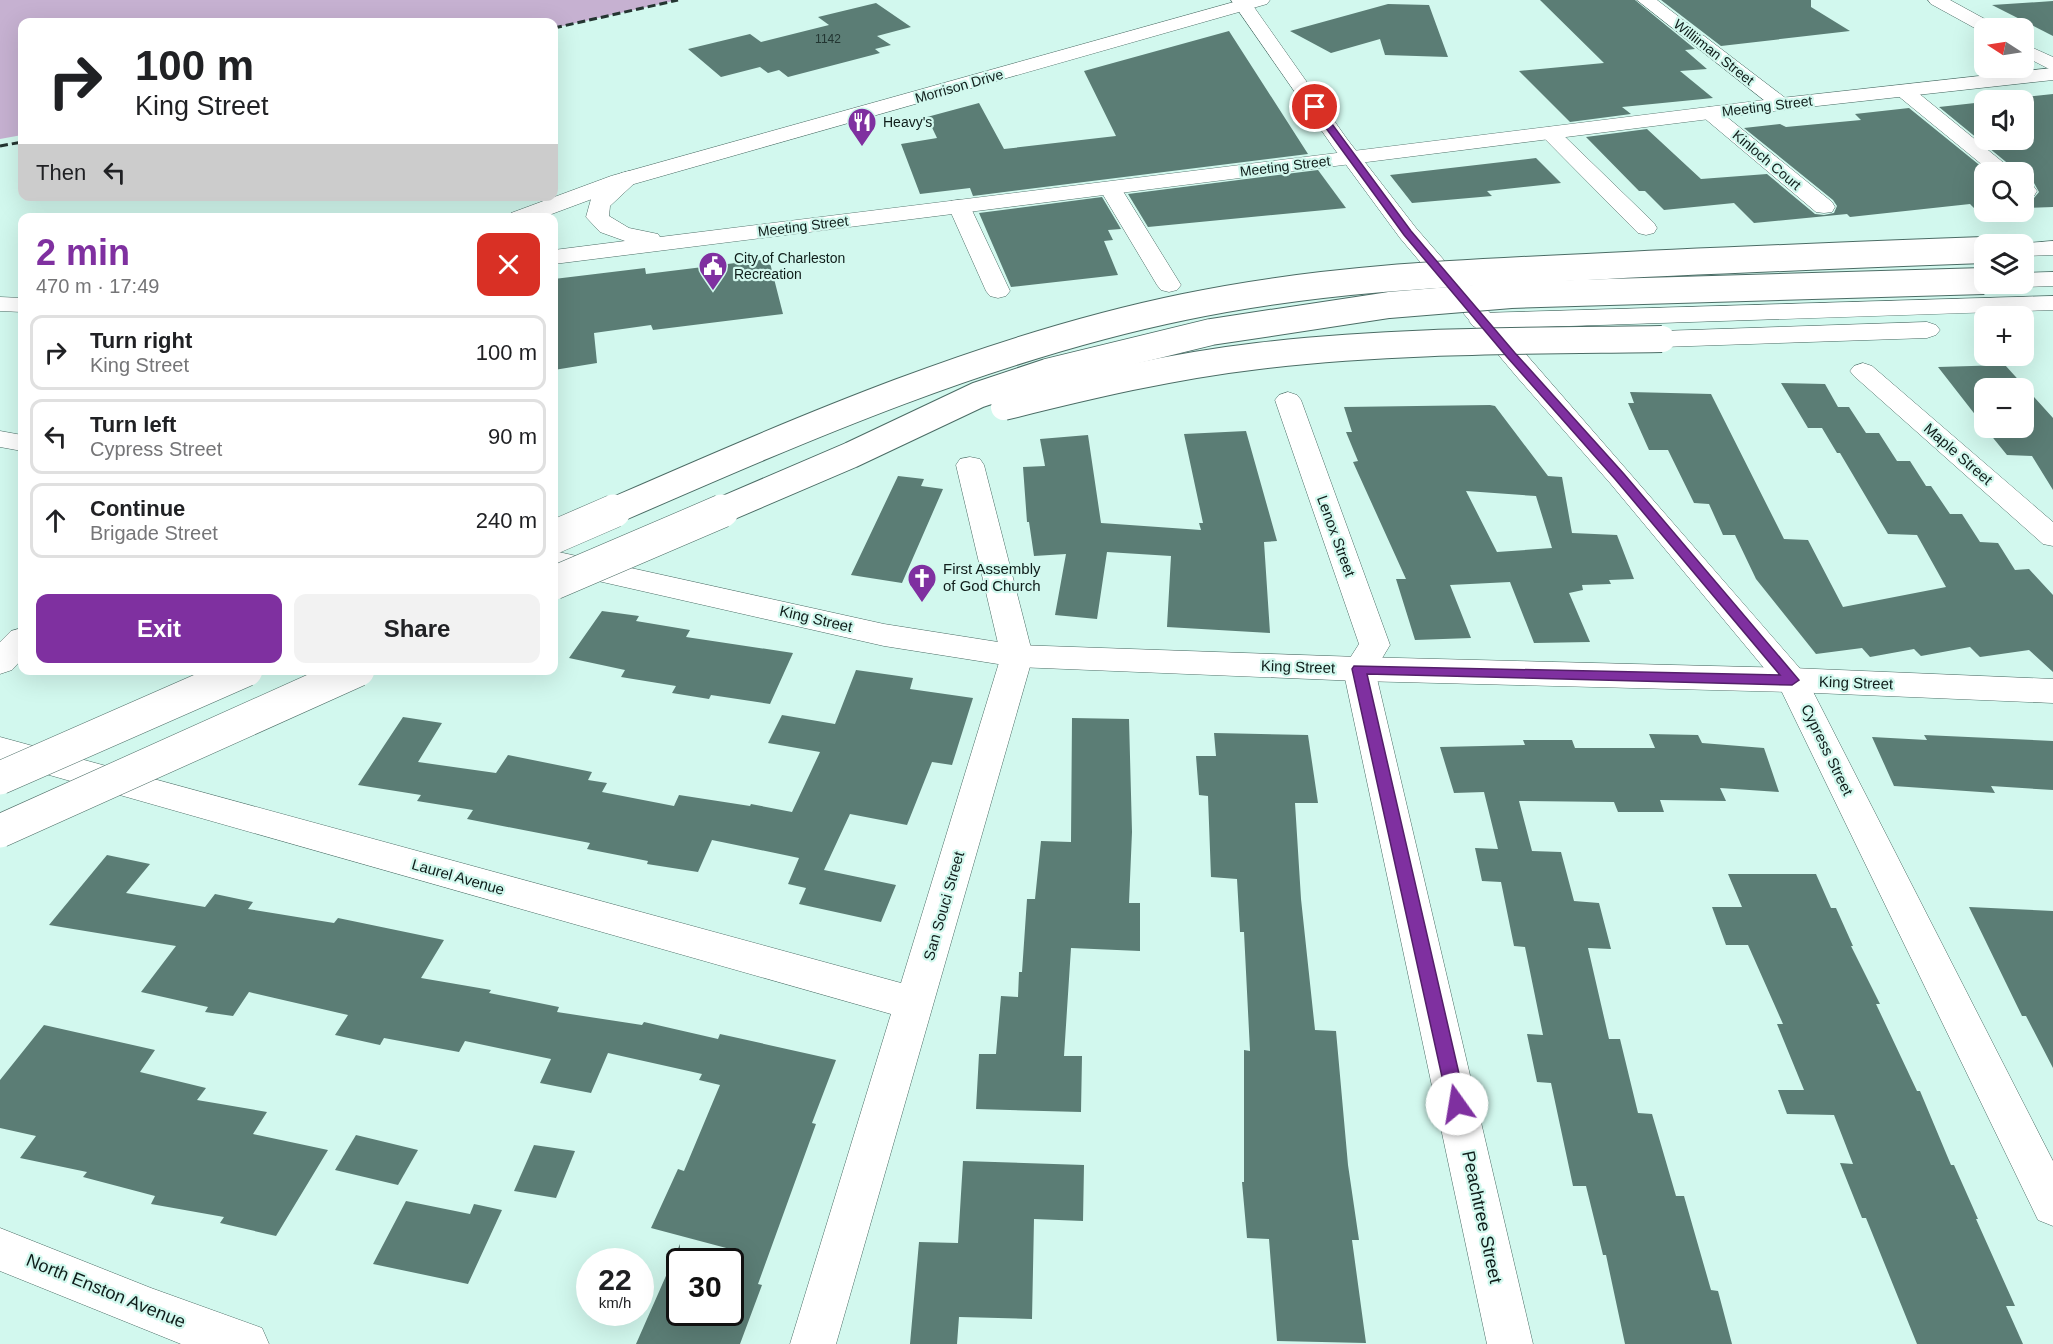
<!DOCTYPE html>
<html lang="en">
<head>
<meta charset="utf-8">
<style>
	:root { --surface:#fff; --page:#f2f2f2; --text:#202124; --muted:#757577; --line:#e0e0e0; --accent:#7f30a0 }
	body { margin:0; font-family:Arial,sans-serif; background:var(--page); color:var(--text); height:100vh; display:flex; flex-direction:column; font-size:22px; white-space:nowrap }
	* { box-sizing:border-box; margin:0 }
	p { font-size:20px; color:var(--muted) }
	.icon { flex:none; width:33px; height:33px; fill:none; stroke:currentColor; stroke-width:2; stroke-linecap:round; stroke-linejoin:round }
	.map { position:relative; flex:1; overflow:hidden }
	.panel { position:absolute; left:18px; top:213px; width:540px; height:462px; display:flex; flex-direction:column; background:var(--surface); border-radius:12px; box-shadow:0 6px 24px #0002 }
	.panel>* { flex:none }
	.hud { position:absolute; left:18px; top:18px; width:540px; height:183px; border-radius:12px; box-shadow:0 6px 24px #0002; background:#fff; color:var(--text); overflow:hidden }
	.needle { width:39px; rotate:282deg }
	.buttons { position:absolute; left:1974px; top:18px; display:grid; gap:12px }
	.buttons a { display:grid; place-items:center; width:60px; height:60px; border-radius:12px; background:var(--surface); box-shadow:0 6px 24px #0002; font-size:30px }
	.speed { position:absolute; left:576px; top:1248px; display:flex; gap:12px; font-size:30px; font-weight:700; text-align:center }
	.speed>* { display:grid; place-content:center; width:78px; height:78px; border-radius:50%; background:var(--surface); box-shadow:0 6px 24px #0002; line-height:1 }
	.speed small { font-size:15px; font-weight:400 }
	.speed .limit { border:3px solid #111; border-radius:9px; background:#fff; color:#111 }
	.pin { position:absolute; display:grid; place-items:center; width:51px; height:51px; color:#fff; margin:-26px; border:3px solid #fff; border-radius:50%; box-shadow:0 2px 6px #0007 }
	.me { position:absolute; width:66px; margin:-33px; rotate:347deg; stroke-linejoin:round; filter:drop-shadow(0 0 4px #0008) }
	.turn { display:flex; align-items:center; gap:21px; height:126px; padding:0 18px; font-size:27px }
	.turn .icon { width:78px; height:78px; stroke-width:2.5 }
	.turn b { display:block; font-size:42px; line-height:51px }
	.then { display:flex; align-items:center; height:57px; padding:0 18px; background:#0003; gap:12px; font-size:22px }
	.round { display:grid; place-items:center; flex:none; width:63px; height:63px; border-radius:12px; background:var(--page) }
	.summary { display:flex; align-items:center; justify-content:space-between; height:102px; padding:0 18px }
	h1 { font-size:36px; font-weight:700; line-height:45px; color:var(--accent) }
	.action { display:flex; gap:12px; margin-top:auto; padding:12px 18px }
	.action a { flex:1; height:69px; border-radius:12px; background:var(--accent); color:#fff; font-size:24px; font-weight:700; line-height:69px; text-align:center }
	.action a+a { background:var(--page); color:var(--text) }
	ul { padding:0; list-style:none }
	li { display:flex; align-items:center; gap:18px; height:75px; margin:0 12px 9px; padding:0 6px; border:3px solid var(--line); border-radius:12px }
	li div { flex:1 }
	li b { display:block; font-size:22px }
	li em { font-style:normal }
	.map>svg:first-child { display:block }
	.green { fill:#c6b1d1 }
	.building { fill:#5b7d75; fill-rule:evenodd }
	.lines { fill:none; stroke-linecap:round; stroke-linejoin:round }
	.minor-casing { stroke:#4b6c65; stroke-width:1 }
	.secondary-casing { stroke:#4b6c65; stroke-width:1 }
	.primary-casing { stroke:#4b6c65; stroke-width:1 }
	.motorway-casing { stroke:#4b6c65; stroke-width:1 }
	.minor { fill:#fff; fill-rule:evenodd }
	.secondary { fill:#fff; fill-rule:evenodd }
	.primary { fill:#fff; fill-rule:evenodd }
	.motorway { fill:#fff; fill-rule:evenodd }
	.rail { stroke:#243531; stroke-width:3; stroke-dasharray:8 4; stroke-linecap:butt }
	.motorway-bridge-far1-casing { stroke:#4b6c65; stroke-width:28; stroke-linecap:butt }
	.motorway-bridge-casing { stroke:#4b6c65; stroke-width:34; stroke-linecap:butt }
	.motorway-bridge-far1 { stroke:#fff; stroke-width:26 }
	.motorway-bridge { stroke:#fff; stroke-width:33 }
	.route { fill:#7f30a0; stroke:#531f68; stroke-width:1.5 }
	.labels { text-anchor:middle; stroke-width:4.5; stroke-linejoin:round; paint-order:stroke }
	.number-label { font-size:12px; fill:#223531 }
	.far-street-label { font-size:14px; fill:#0f1d1a; stroke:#d2f8ee }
	.far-poi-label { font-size:14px; fill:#0f1d1a; stroke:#d2f8ee; text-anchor:start }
	.street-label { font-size:15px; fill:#0f1d1a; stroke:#d2f8ee }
	.poi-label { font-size:15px; fill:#0f1d1a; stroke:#d2f8ee; text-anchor:start }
	.near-street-label { font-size:18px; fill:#0f1d1a; stroke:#d2f8ee }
</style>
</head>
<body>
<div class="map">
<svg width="2053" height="1344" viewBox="0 0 2053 1344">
	<rect width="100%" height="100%" fill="#d2f8ee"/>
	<!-- green -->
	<path class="green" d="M0,0h678l-124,28v-6h-532v113l-22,4z"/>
	<!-- building -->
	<g class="building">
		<path d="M1540,0h95l60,49 -10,1 22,19 -27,2 33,27 -91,9 9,7 -61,8 -51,-51 85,-8z"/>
		<path d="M1661,0h150v7l39,24 -129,15z"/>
		<path d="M2053,1v35l-61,-31z"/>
		<path d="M876,3l35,24 -34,9 14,9 -16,4 5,4 -92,24 -9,-7 -11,3 -8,-6 -39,10 -33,-28 62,-15 11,8 68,-17 -11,-8z"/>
		<path d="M1388,4l41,1 19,52 -63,-2 -5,-16 -49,14 -41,-22z"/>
		<path d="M1229,31l79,123 -335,42 -3,-8 -50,6 -19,-50 36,-6 -10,-21 52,-14 25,46 112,-13 -32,-65z"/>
		<path d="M2053,94v113l-29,1v-9l10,-1 5,-6 -5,-9 -10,-2v-9h-9l-4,-6 -72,-59 45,-5v38h40v-40h-27z"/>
		<path d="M1909,108l79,64h-4v38h-8l-6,-6 -120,13 -3,-3 -93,9 -20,-20 -70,7 -19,-19h-6l-53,-54 61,-8 54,50 66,-5 48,40 9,1 10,-2 3,-7 -4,-6 -89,-72 36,-4 6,3 75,-7 -6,-6z"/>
		<path d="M1536,158l25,25 -74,8 5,5 -80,7 -22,-28z"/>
		<path d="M1318,170l28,38 -198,19 -20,-33z"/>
		<path d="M1102,197l19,32 -13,1 5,10 -9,1 14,34 -107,12 -32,-74z"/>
		<path d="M769,259l14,55 -130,16 -2,-5 -57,8 3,30 -43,7v-91l91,-11 1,6z"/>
		<path d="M2005,365l48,53v72l-21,-34 -25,-1 -22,-27h39v-40h-40v38l-46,-59z"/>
		<path d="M1781,383l44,1 13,23h11l17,26h13l18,28h13l16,25h5l19,28h12l18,28 18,1 17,27 14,-1 24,26v77l-24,-22 -49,7 -10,-10 -49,9 -7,-7 -44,8 -8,-9 -46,6 -60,-75 -21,-44h-12l-14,-31 -15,-1 -26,-53h-19l-21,-47h6l-4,-11 81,2 73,145 24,1 35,67 103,-20 -29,-52 -29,-1 -48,-81h-3l-15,-25h-14z"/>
		<path d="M1490,405l5,1 53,70 14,1 10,56 45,2 17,44 -25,1 2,4 -29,1 1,5 -14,3 21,49 -56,1 -24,-61 -60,3 21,53 -56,2 -19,-61h10l-53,-117 5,-1 -12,-29h6l-8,-25zM1466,491l70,5 16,52 -55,4z"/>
		<path d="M1246,431l31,110 -13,1 6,91 -103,-6 4,-71 -64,-4 -10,67 -42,-4 11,-61 -32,2 -5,-34h-2l-4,-55 22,-1 -5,-27 48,-4 13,88 100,7 -2,-7h4l-19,-89z"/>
		<path d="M898,476l26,3 -3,7 22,3 -41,94 -51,-8z"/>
		<path d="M602,611l37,5 -3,5 54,9 -4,7 107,16 -23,51 -59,-9 -2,4 -37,-6 4,-7 -55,-9 4,-7 -56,-12z"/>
		<path d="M856,670l57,8 -3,11 63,9 -21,67 -20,-3 -25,63 -57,-11 -26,56 72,15 -15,37 -82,-18 7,-16 -18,-4 11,-26 -87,-18 -14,32 -51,-8 1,-3 -61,-12 3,-6 -123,-24 6,-9 -56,-9 4,-6 -63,-10 45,-68 39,6 -24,39 78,11 12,-18 84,17 -4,8 19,3 -5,9 72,14 5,-11 71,11 1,-2 41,8 28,-60 -52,-9 14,-28 53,9z"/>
		<path d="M1072,718l57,1 3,113 -3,71h11v48l-69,-3 -7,108h18l-1,56 -105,-3 3,-55h17l5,-58 17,1 1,-25h3l5,-73h8l6,-58 30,1z"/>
		<path d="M1214,733l94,2 10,68h-23l6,96 14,131 21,1 12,134 11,75h-7l14,103 -89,-2 -8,-102 -22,-1 -5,-56h2v-132l6,1 -6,-119h-4l-3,-53 -26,-2 -3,-81 -9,-1 -3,-39h20z"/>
		<path d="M1649,734l49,1 4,8 62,5 15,44 -59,-4 6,13 -66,-1 4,12h-46l-4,-10 -95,-1 13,50 29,1 13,49 25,2 12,46 -23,-1 21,91h11l18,74 14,1 24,82h8l27,94 7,1 14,53h-107l-19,-89h-3l-17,-69h-13l-22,-103 -14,-1 -10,-48 16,1 -18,-88 -11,-1 -13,-64 -19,-1 -7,-33 23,1 -14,-57 -30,1 -14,-46 85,-2 -2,-5h49l3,8h80z"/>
		<path d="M1924,735l129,6v49l-62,-4 4,7 -101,-7 -22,-49 55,3z"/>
		<path d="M107,855l43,9 -24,29 79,14 10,-13 38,8 -5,7 86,14 4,-5 106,22 -23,38 70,12 -2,3 70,14 -2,5 85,13 2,-3 74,17 2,-5 116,26 -24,63 4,1 -58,160 4,1 -22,59h-104l44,-100v68h50v-63l-79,-21 27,-59 6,2 36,-86 -21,-5 3,-6 -94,-21 -17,40 -51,-10 11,-24 -86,-18 -6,11 -75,-14 -4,7 -45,-10 13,-20 -99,-23 -16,24 -28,-4 3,-5 -67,-15 35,-46 -127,-21z"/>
		<path d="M1728,874h88l15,34h5l17,38h-2l29,58h-4l41,87h3l31,74h3l24,54h-2l39,87h-9l17,38h-106l-51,-126h-4l-22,-55 13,1 -19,-49 -47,-1 -9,-24h26l-27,-66h6l-35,-79h-22l-14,-38h30z"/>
		<path d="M1969,907l84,4v157l-27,-52h-4z"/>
		<path d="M44,1025l111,25 -15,22 66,16 -9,12 70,12 -14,22 75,16 -52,86 -56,-13 4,-6 -73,-13 4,-8 -72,-19 4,-5 -67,-14 16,-22 -36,-8v-48z"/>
		<path d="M356,1135l62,15 -20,35 -63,-15z"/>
		<path d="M534,1145l41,6 -19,47 -42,-7z"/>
		<path d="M963,1161l121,4 -1,56 -49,-2 -2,100 -73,-2 -2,27h-47l9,-102 39,1z"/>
		<path d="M406,1201l64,13 4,-10 28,6 -34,74 -95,-20z"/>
	</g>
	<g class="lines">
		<!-- minor casing -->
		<g class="minor-casing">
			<g id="minor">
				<path d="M1231,0h18l98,139 69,89 387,444 250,489v65l-15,-6 -259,-534 -169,-203 -93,-106 -117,-139 -67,-91z"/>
				<path d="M1637,0h20l131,100 3,4 -3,4h-14z"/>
				<path d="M1928,0h22l44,24 3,4h-13v4h-2l-51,-28z"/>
				<path d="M2024,44l29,13v14l-29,-15z"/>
				<path d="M1904,85l7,2 99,81 3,4h-22l-94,-77 -3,-4 3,-4z"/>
				<path d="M1710,107l7,2 115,93 3,5 -3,5 -8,1 -8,-1 -113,-95 -3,-4 3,-4z"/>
				<path d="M1550,127l7,2 97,94 3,5 -3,5 -8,2 -8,-2 -95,-96 -3,-4 3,-4z"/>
				<path d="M1110,182l8,1 3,5 60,97 -4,5 -8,2 -8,-2 -4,-5 -58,-97 3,-5z"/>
				<path d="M2024,183l8,1 5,7 -3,5 -10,1z"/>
				<path d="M959,200l8,1 3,5 40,85 -4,5 -8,2 -8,-2 -4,-5 -38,-85 3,-5z"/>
				<path d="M1863,363l9,3 181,156v24l-10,-2 -189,-168 -4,-5 4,-5z"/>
				<path d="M1288,392l9,3 4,5 89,245 -15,25 158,674h-46l-144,-675 16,-25 -84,-244 4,-5z"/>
				<path d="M970,457l10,2 4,6 49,191 -197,688h-46l101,-330 -891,-253v-24l901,246 100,-327 -45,-191 4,-6z"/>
				<path d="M0,1228l151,60 111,40 7,16h-88l-181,-73z"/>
			</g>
		</g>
		<!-- secondary casing -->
		<g class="secondary-casing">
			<g id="secondary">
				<path d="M1241,0h29l-3,4 -640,182 -86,32h-33l3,-5 100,-37z"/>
				<path d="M22,628v31l-10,11 -12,4v-32l11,-11z"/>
			</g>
		</g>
		<!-- primary casing -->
		<g class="primary-casing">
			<g id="primary">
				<path d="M2053,68v12l-272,30 -1227,154v-14l71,-9 -25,-9 -14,-15 5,-18 30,-26 8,-2 8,2 3,5 -30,28 -1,10 20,12 29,6 2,3 1121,-139z"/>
				<path d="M0,297l22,1v14l-22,-1z"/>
				<path d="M0,431l22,4v16l-22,-4z"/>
				<path d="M554,551l330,73 133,21 342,12 433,11 261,11v24l-261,-11 -433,-11 -342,-14 -133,-21 -330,-75z"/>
			</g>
		</g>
		<!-- motorway casing -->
		<g class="motorway-casing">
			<g id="motorway">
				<path d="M2053,241v14l-29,1v-12h-9z"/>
				<path d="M2053,272v14l-29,1 -10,-3h10v-11z"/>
				<path d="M2053,296v14l-571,19 -9,-3 -4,-5 4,-5 9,-3z"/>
				<path d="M1927,322l9,3 4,5 -4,5 -9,3 -265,9 -9,-3 -4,-5 4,-5 9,-3z"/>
			</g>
		</g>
		<!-- minor -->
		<use href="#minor" class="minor"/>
		<!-- secondary -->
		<use href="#secondary" class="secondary"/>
		<!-- primary -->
		<use href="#primary" class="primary"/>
		<!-- motorway -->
		<use href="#motorway" class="motorway"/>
		<!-- rail -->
		<g class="rail">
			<path d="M554,28l124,-28"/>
			<path d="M0,146l22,-4"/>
		</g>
		<!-- motorway-bridge-far1 casing -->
		<g class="motorway-bridge-far1-casing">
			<g id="motorway-bridge-far1">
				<path d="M1004,407c84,-21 168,-41 254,-51 134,-16 269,-15 404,-17"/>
				<path d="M611,512c186,-81 374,-164 573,-205 133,-28 268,-34 403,-40 132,-7 265,-12 397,-17"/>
				<path d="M718,512l133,-57 127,-60 69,-23 164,-40 178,-27 122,-10 473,-14"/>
			</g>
		</g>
		<!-- motorway-bridge casing -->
		<g class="motorway-bridge-casing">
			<g id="motorway-bridge">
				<path d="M554,537l60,-26"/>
				<path d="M554,583l168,-72"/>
				<path d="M0,778l246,-108"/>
				<path d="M0,831l358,-161"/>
			</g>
		</g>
		<!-- motorway-bridge-far1 -->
		<use href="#motorway-bridge-far1" class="motorway-bridge-far1"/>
		<!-- motorway-bridge -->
		<use href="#motorway-bridge" class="motorway-bridge"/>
	</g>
	<!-- route -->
	<path class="route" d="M1312,105h6l93,126 104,122 109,121 175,206 -7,5 -425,-11 99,430 -3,6 -6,2 -6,-2 -3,-6 -96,-435 2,-3 426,9 -165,-196 -108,-122 -103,-122 -92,-126z"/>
	<!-- icons -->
	<defs>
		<g id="restaurant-pin" transform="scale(1.5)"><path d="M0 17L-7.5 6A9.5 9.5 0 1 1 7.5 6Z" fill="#7f30a0" stroke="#d2f8ee"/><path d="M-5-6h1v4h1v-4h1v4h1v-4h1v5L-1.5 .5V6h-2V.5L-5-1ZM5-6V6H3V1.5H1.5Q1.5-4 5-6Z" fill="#fff"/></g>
		<g id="civic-pin" transform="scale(1.5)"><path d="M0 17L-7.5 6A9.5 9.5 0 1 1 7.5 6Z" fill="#7f30a0" stroke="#d2f8ee"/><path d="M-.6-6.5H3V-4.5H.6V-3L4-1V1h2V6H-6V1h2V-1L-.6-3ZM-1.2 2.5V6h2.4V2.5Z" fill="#fff"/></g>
		<g id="church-pin" transform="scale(1.5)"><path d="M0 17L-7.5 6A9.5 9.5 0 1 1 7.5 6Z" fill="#7f30a0" stroke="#d2f8ee"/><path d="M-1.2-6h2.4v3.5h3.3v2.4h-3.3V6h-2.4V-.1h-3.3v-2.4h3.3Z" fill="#fff"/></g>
	</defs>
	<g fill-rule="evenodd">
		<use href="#restaurant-pin" x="862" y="122"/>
		<use href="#civic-pin" x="713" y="266"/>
		<use href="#church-pin" x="922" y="578"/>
	</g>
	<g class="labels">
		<!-- number labels -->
		<g class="number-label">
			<text x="828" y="43">1142</text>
		</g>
		<!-- far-street labels -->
		<g class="far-street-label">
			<text transform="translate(1714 52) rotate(38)" y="5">Williiman Street</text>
			<text transform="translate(959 86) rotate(-16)" y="5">Morrison Drive</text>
			<text transform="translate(1767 106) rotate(-7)" y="5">Meeting Street</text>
			<text transform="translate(1767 160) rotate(40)" y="5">Kinloch Court</text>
			<text transform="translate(1285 166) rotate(-7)" y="5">Meeting Street</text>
			<text transform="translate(803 226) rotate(-7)" y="5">Meeting Street</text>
		</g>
		<!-- far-poi labels -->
		<g class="far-poi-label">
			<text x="883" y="127">Heavy's</text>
			<text x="734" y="263">City of Charleston<tspan x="734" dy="16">Recreation</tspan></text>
		</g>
		<!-- street labels -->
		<g class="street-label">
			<text transform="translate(1958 454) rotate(41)" y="5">Maple Street</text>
			<text transform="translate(1336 536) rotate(70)" y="5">Lenox Street</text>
			<text transform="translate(816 619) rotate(13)" y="5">King Street</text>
			<text transform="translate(1298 667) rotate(2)" y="5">King Street</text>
			<text transform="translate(1856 683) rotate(2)" y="5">King Street</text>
			<text transform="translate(1827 750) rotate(64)" y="5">Cypress Street</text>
			<text transform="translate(458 877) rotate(16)" y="5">Laurel Avenue</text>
			<text transform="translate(944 906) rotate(-74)" y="5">San Souci Street</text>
		</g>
		<!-- poi labels -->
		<g class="poi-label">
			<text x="943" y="574">First Assembly<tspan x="943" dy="17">of God Church</tspan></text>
		</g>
		<!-- near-street labels -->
		<g class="near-street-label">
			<text transform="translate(1482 1217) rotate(78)" y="6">Peachtree Street</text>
			<text transform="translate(106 1291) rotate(22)" y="6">North Enston Avenue</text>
		</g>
	</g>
</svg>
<div class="buttons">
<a><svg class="needle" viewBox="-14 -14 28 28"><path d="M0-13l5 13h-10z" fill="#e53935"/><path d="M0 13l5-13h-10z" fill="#757577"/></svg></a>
<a><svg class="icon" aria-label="sound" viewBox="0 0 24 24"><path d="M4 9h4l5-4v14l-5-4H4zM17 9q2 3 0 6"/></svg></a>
<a><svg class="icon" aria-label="search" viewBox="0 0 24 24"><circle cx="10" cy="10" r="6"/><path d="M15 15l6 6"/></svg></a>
<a><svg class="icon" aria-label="layers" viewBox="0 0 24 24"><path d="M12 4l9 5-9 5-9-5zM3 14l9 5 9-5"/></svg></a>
<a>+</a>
<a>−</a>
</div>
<div class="speed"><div>22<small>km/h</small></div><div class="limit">30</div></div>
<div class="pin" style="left:1315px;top:107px;background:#d93025"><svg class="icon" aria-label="arrive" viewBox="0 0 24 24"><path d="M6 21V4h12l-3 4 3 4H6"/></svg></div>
<svg class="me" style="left:1457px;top:1104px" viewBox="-20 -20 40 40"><circle r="19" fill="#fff"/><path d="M0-13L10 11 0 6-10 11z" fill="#7f30a0"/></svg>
<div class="hud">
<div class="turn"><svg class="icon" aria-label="right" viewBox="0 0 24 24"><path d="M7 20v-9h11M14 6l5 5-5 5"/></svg><div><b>100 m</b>King Street</div></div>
<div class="then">Then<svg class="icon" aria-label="left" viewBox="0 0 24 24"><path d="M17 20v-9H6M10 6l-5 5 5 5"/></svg></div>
</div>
<section class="panel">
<div class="summary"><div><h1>2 min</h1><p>470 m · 17:49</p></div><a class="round" style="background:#d93025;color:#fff"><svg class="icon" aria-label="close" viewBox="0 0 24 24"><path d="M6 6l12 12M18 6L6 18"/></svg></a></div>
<ul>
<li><svg class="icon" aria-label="right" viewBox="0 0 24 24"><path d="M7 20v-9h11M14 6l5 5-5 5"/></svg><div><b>Turn right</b><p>King Street</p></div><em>100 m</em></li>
<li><svg class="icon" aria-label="left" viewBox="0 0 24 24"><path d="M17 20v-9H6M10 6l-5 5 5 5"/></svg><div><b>Turn left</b><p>Cypress Street</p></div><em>90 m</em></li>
<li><svg class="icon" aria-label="ahead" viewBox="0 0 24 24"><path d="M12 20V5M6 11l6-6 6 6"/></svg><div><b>Continue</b><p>Brigade Street</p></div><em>240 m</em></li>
</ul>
<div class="action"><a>Exit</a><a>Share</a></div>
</section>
</div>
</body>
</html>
